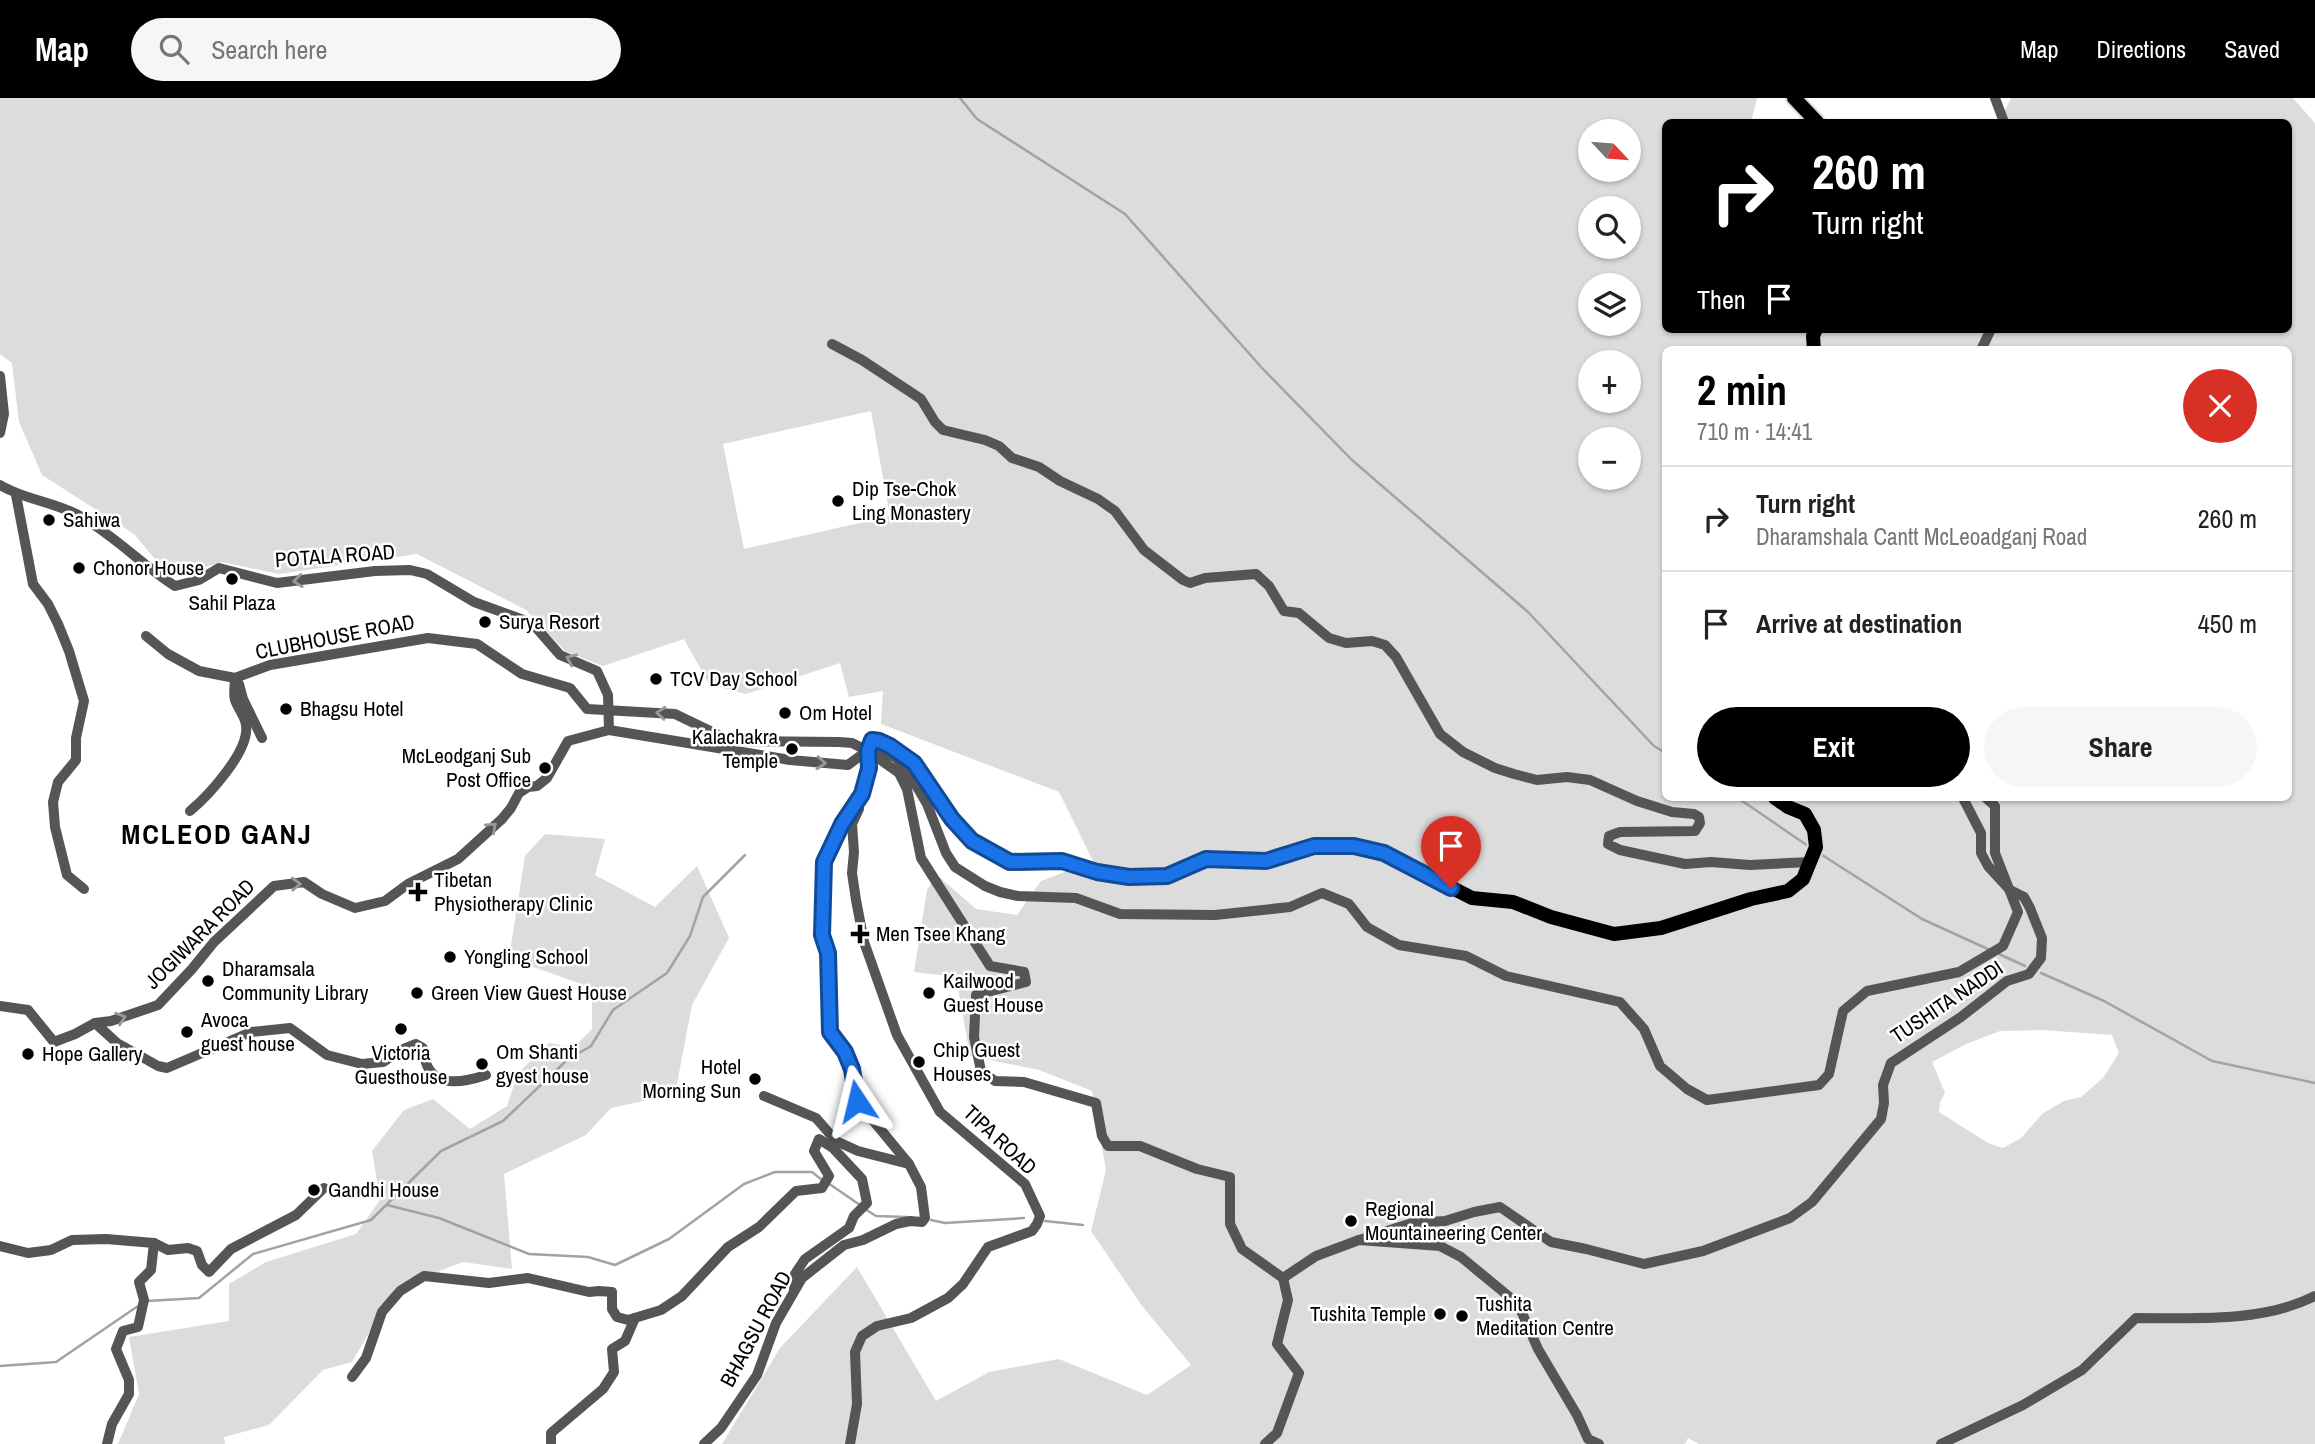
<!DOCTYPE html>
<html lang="en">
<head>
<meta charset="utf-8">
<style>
	:root { --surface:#fff; --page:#f6f6f6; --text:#222; --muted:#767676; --line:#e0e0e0; --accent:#000 }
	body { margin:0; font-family:"Archivo Narrow",sans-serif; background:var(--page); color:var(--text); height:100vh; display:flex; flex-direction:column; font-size:26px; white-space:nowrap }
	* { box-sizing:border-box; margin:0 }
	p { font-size:23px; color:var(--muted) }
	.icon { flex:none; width:38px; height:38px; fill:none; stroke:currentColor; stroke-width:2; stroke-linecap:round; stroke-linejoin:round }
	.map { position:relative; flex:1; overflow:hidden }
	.panel { position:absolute; left:1662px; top:248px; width:630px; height:455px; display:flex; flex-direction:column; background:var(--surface); border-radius:10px; box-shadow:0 2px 5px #0004 }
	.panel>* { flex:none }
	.guide { position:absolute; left:1662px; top:21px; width:630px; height:214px; border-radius:10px; box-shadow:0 2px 5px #0004; background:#000; color:#fff; overflow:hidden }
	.needle { width:46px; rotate:116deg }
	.buttons { position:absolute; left:1578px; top:21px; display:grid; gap:14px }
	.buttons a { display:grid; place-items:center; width:63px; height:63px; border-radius:50%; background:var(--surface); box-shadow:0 2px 5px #0004; font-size:35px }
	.pin { position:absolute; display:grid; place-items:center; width:60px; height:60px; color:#fff; margin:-72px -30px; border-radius:50% 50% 50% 0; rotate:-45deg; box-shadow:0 0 7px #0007 }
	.pin .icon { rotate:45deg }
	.me { position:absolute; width:77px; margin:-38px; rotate:350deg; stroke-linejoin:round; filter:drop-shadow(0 0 5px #0008) }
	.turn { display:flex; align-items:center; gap:24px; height:147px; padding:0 35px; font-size:32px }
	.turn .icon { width:91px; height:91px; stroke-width:2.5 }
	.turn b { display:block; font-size:49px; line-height:60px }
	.then { display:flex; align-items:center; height:66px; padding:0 35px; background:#0003; gap:14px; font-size:26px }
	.round { display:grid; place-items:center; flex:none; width:74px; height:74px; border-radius:37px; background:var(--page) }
	.head { display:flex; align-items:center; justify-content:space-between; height:119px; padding:0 35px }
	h1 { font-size:42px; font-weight:800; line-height:52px; color:var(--accent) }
	.cta { display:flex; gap:14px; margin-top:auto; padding:14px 35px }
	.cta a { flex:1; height:80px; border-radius:42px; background:var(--accent); color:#fff; font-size:28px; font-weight:800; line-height:80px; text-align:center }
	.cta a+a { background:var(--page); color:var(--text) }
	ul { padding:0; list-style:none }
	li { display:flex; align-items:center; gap:21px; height:105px; padding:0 35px; border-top:2px solid var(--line) }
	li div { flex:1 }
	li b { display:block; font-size:26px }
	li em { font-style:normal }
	header { display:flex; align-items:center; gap:42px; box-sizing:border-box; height:98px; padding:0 35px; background:var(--accent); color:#fff }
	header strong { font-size:33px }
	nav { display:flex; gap:38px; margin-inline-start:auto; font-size:24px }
	.search { width:490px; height:63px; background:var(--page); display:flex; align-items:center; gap:18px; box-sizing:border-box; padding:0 24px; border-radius:38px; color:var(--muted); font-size:26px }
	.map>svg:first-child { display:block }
	.green { fill:#dcdcdc; fill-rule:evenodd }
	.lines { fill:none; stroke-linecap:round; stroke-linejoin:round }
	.stream { stroke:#a3a3a3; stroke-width:2.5 }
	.major-casing { stroke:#dbdbdb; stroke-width:18 }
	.minor { stroke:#555; stroke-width:10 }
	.major { stroke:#000; stroke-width:14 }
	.oneway { stroke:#999 }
	.route-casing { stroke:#114b97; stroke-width:18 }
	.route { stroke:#1a73e8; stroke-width:12 }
	.poi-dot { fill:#000; stroke:#fff; stroke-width:2.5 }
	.labels { text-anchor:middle; stroke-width:5; stroke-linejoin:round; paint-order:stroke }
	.poi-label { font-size:21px; fill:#000; stroke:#fff; text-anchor:start }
	.street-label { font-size:21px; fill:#000; stroke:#fff }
	.district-label { font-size:28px; font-weight:bold; letter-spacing:2px; fill:#000; stroke:#fff }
</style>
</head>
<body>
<header>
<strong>Map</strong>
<div class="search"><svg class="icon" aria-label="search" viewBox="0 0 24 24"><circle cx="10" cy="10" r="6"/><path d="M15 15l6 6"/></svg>Search here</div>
<nav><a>Map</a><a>Directions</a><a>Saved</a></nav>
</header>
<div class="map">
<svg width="2315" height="1346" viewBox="0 0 2315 1346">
	<rect width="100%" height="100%" fill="#fff"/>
	<!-- green -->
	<g class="green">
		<path d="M0,0h1757l-6,24h-85v207h623v-207h-290l12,-24h282l22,25v1321h-616l-11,-6 -3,6h-963l58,-96 77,-81 79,134 53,-29 70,-13 88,36 44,-30 -49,-59 -51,-75 15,-61 -14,-79 -53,-21 -69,-14 -14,-79 -42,-5 13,-82 10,-15 39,34 41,6 24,-34 52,-20 -34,-69 -178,-68 2,-33 -34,6 -9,-34 -94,31 -37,-10 -25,-45 -81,27 -38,-15 -39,-41 -109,-56 -138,20 -57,-12 -51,16 -37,-44 -92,-59 -23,-53 -7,-59 -12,-9zM1591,33h38v39h-38zM1591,110h38v39h-38zM1591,187h38v39h-38zM1666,252h623v448h-623zM1591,264h38v39h-38zM871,313l19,105 -146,33 -21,-105zM1591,341h38v39h-38zM2042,932l70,5 7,18 -16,25 -22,19 -17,4 -22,13 -21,24 -18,10 -15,-5 -49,-31 1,-10 5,-9 -13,-31 34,-18 34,-13z"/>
		<path d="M545,736l60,5 -10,36 60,32 42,-41 32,72 -37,67 -17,89 -64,14 -25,27 -82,39 8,95 -49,-7 -68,26 -43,74 -29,8 -54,55 -45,12 1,7h-107l21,-50 -10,-57 100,-16v-37l37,-22 90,-28 24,-34 -8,-49 32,-41 29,-11 37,30 37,-23 11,-33 31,-30 25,4 18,-18v-41l-83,-30 16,-102z"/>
	</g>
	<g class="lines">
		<!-- stream -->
		<g class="stream">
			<path d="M960,0l17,21 148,95 137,154 90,92 176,152 126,134 12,7"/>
			<path d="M1738,700l73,50"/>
			<path d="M1819,755l103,66 68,31"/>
			<path d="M1999,856l26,12"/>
			<path d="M2041,875l63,28 108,60 103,22"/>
			<path d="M828,1085l32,22"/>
			<path d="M387,1107l52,13 90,36 59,3 27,8 54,-26 75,-55 31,-12h37l10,8"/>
			<path d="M865,1111l11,7 30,1"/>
			<path d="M931,1122l14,3 79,-5"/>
			<path d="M1045,1123l38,4"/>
			<path d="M147,1203l52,-3 54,-44 118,-34 70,-69 62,-30 64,-61 24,-14 22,-36 54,-37 23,-37 13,-39 42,-42"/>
			<path d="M0,1268l56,-4 82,-56"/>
		</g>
		<!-- major casing -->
		<g class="major-casing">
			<g id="major">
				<path d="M1794,0l23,24"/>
				<path d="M1814,252l-1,-14 3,-7"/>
				<path d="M868,653l4,-11 7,1 11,5 24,17 38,56 20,21 37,22 53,-1 35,11 32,5 38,-1 39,-17 60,2 48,-15h40l30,7 88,45 41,4 38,15 63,17 47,-6 90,-29 37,-8 15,-12 13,-32 -2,-17 -9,-16 -17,-7 -13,-9"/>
			</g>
		</g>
		<!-- minor -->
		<g class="minor">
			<path d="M1995,0l9,24"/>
			<path d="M832,246l30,16 59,39 14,23 8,8 42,10 14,6 13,12 27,9 21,14 38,18 17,12 29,39 39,30 7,3 15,-5 51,-4 13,12 15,25 15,2 30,25 17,5 26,-2 13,4 11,12 44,77 23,18 32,16 19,6 23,6 30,-3 23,3 47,21 35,11 22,2 5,3 1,6 -5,8 -75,1 -11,4 -1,8 12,6 65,14 26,-2 39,3 60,-3"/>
			<path d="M1981,252l10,-21"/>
			<path d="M0,278l4,38 -4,19"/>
			<path d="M0,387c25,15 55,17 80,31 35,20 62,49 95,70l24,-6 20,-12 58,15 98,-12 35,-1 17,4 47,28 58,21 28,32 37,16 11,24 1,35"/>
			<path d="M16,397l17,89 15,20 10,20 11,27 15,50 -8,37v22l-18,22 -5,20 2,25 12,48 17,14"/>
			<path d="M146,538l22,18 31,17 36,7 35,-13 158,-27 49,6 45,30 48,14 17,21 88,5 56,27 108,1 13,1 16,8 31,22 8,16 14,69 69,108 34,6 2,10 -50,13 -2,42 7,34 14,10 29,1 72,21 6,33 6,10h32l57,23 33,8v47l12,25 41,29"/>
			<path d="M239,586l4,15 19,39"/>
			<path d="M190,713c18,-15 60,-60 56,-86 -1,-9 -8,-16 -11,-25 -2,-6 0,-15 0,-22"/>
			<path d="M0,908l28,4 26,32 21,-8 20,-11 16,-2 47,-16 34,-36 22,-27 60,-56 30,-4 18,12 33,14 30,-7 23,-17 50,-25 44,-40 9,-11 8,-15 9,-6 9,-1 10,-8 21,-37 41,-11 181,30 58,5 24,-18 24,11 11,12 20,34 19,49 9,14 30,19 15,6 18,4 58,2 44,16 95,1 75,-8 32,-14 27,11 18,23 32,18 67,11 40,20 114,26 24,27 16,37 27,23 20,11 112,-15 10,-11 14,-63 24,-20 92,-19 44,-26 15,-34 -23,-59v-47l-9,-8"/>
			<path d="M95,925l22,20 41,23 9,2 84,-36 39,-4 37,27 35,9 21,-2 18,-12 15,-6 7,4c3,40 33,37 63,27"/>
			<path d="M764,998l52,22 20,23 22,10 51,13"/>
			<path d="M1359,1142l53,-17 33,-2 29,-9 26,-5 51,35 35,7 58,15 59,-13 87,-33 22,-16 69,-83 3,-16 -1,-18 8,-22 70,-46 46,-36 22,-7 12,-16 1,-20 -12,-30 -6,-11 -14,-7 -22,-24 -7,-13v-20l-18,-35"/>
			<path d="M0,1148l28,7 23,-3 21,-10 34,-1 48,4 14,7 20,-2 9,3 5,14 7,7 22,-23 65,-34 28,-27"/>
			<path d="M1283,1180l33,-22 43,-16 81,6 21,11 57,47 20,45 39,66 11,24 11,5"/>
			<path d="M352,1279l14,-19 16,-46 18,-21 24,-15 65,7 39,-5 61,14 10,-1 13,1v17l5,8 11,3 33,-10 21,-14 46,-49 31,-20 37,-36 26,-3 7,-12 -15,-25 5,-12 14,9 29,31 5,24 -13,13 -5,12 -44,31 -10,15 -1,15"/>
			<path d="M107,1346l5,-20 17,-30v-14l-13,-31 7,-18 15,-4 6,-27 -5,-18 12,-12 3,-27"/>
			<path d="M551,1346v-11l52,-44 11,-17 -2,-23 13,-8 10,-23"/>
			<path d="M704,1346l17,-16 36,-53 19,-52 26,-45 42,-33 19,-5 33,-16 14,-3 12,1 3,-4 -4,-31 -12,-23 -52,-63 -5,-32 -7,-17 -15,-19 -2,-80 -5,-18 1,-73 18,-38 20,-30 7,-26 -1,-17"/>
			<path d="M850,1346l7,-40 -2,-52 7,-16 15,-10 34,-8 37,-20 15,-14 25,-37 44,-16 5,-7 3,-8 -15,-32 -85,-72 -43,-77 -33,-93 -8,-42 -4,-27 2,-21 -2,-28 7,-15"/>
			<path d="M1265,1346l12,-11 22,-60 -22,-29 11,-44 -5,-22"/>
			<path d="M1941,1346l82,-39 59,-35 54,-52c58,0 126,5 179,-22"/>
		</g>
		<!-- major -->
		<use href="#major" class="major"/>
	</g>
	<!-- one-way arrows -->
	<defs><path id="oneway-chevron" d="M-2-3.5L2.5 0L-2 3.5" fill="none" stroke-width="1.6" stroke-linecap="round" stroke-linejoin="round" transform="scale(1.75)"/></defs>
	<g class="oneway">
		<use href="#oneway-chevron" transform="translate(298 483) rotate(173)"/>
		<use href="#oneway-chevron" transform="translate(571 561) rotate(-156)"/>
		<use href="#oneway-chevron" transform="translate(661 615) rotate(-175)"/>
		<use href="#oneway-chevron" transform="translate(821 665) rotate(5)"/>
		<use href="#oneway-chevron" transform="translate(492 729) rotate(-42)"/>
		<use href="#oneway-chevron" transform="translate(296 786) rotate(-2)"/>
		<use href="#oneway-chevron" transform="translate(121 920) rotate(-18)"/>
	</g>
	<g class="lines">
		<!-- route casing -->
		<g class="route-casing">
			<path id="route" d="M857,1003l-5,-32 -7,-17 -15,-20 -2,-79 -6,-18 2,-73 18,-38 20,-30 7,-26 -1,-17 4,-11 7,1 11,5 24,17 38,56 20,22 38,21 52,-1 35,11 32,5 38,-1 39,-17 60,2 48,-15h40l30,7 67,35"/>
		</g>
		<!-- route -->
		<use href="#route" class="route"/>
	</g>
	<!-- markers -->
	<g class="poi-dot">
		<circle cx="838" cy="403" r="7"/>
		<circle cx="49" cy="422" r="7"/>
		<circle cx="79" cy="470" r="7"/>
		<circle cx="232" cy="481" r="7"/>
		<circle cx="485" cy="524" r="7"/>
		<circle cx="656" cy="581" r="7"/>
		<circle cx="286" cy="611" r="7"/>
		<circle cx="785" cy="615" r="7"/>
		<circle cx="792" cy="651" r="7"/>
		<circle cx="545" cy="670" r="7"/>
		<path d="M414.5 783.5h7v7h7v7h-7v7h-7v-7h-7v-7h7z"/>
		<path d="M856.5 825.5h7v7h7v7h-7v7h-7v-7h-7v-7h7z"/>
		<circle cx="450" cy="859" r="7"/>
		<circle cx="208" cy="883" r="7"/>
		<circle cx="417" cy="895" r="7"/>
		<circle cx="929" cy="895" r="7"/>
		<circle cx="401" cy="931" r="7"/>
		<circle cx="187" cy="934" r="7"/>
		<circle cx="28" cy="956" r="7"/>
		<circle cx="919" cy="964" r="7"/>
		<circle cx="482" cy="966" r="7"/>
		<circle cx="755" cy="981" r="7"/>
		<circle cx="314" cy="1092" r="7"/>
		<circle cx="1351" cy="1123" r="7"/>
		<circle cx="1440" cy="1216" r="7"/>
		<circle cx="1462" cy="1218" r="7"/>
	</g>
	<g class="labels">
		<!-- poi labels -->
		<g class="poi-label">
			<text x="852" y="398">Dip Tse-Chok<tspan x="852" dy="24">Ling Monastery</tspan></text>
			<text x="63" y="429">Sahiwa</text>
			<text x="93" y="477">Chonor House</text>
			<text x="232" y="512" text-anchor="middle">Sahil Plaza</text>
			<text x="499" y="531">Surya Resort</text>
			<text x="670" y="588">TCV Day School</text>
			<text x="300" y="618">Bhagsu Hotel</text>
			<text x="799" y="622">Om Hotel</text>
			<text x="778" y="646" text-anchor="end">Kalachakra<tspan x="778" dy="24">Temple</tspan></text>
			<text x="531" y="665" text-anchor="end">McLeodganj Sub<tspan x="531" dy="24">Post Office</tspan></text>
			<text x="434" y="789">Tibetan<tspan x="434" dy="24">Physiotherapy Clinic</tspan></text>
			<text x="876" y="843">Men Tsee Khang</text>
			<text x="464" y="866">Yongling School</text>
			<text x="222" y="878">Dharamsala<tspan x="222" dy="24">Community Library</tspan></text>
			<text x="943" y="890">Kailwood<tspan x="943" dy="24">Guest House</tspan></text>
			<text x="431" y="902">Green View Guest House</text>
			<text x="201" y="929">Avoca<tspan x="201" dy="24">guest house</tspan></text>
			<text x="933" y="959">Chip Guest<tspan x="933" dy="24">Houses</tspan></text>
			<text x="496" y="961">Om Shanti<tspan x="496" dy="24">gyest house</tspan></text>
			<text x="401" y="962" text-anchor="middle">Victoria<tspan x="401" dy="24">Guesthouse</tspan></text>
			<text x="42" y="963">Hope Gallery</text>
			<text x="741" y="976" text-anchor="end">Hotel<tspan x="741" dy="24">Morning Sun</tspan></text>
			<text x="328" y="1099">Gandhi House</text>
			<text x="1365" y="1118">Regional<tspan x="1365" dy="24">Mountaineering Center</tspan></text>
			<text x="1476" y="1213">Tushita<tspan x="1476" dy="24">Meditation Centre</tspan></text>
			<text x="1426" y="1223" text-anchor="end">Tushita Temple</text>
		</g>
		<!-- street labels -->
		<g class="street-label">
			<text transform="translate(335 458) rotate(-4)" y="7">POTALA ROAD</text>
			<text transform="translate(335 539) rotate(-11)" y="7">CLUBHOUSE ROAD</text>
			<text transform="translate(200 836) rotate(-45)" y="7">JOGIWARA ROAD</text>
			<text transform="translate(1947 904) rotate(-34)" y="7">TUSHITA NADDI</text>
			<text transform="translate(1000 1042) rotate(43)" y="7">TIPA ROAD</text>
			<text transform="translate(756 1231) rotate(-62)" y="7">BHAGSU ROAD</text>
		</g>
		<!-- district labels -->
		<g class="district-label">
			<text x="217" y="746">MCLEOD GANJ</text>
		</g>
	</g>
</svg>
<div class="buttons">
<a><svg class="needle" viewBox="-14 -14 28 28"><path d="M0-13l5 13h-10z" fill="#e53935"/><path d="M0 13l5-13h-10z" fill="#767676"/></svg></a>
<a><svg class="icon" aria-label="search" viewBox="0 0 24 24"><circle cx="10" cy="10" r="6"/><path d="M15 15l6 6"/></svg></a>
<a><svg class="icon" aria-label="layers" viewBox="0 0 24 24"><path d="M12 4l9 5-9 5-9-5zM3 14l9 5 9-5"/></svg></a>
<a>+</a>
<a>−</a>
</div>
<div class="pin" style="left:1451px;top:790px;background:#d93025"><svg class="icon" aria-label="arrive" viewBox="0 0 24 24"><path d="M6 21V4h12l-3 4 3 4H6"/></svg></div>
<svg class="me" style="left:857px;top:1003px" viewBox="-20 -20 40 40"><path d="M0-17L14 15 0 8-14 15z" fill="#1a73e8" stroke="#fff" stroke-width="4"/></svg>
<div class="guide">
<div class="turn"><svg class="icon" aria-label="right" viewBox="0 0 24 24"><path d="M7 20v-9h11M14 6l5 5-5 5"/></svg><div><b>260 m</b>Turn right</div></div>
<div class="then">Then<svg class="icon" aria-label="arrive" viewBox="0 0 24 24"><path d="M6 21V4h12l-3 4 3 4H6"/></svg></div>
</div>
<section class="panel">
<div class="head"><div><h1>2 min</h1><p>710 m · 14:41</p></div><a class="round" style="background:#d93025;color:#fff"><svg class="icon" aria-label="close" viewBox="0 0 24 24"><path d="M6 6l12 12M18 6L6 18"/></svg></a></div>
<ul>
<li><svg class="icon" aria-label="right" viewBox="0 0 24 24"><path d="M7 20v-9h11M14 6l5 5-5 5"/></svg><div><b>Turn right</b><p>Dharamshala Cantt McLeoadganj Road</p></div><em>260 m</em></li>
<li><svg class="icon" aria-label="arrive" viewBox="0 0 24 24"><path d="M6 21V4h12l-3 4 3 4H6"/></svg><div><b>Arrive at destination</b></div><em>450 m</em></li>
</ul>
<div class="cta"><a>Exit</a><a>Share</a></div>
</section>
</div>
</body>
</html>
